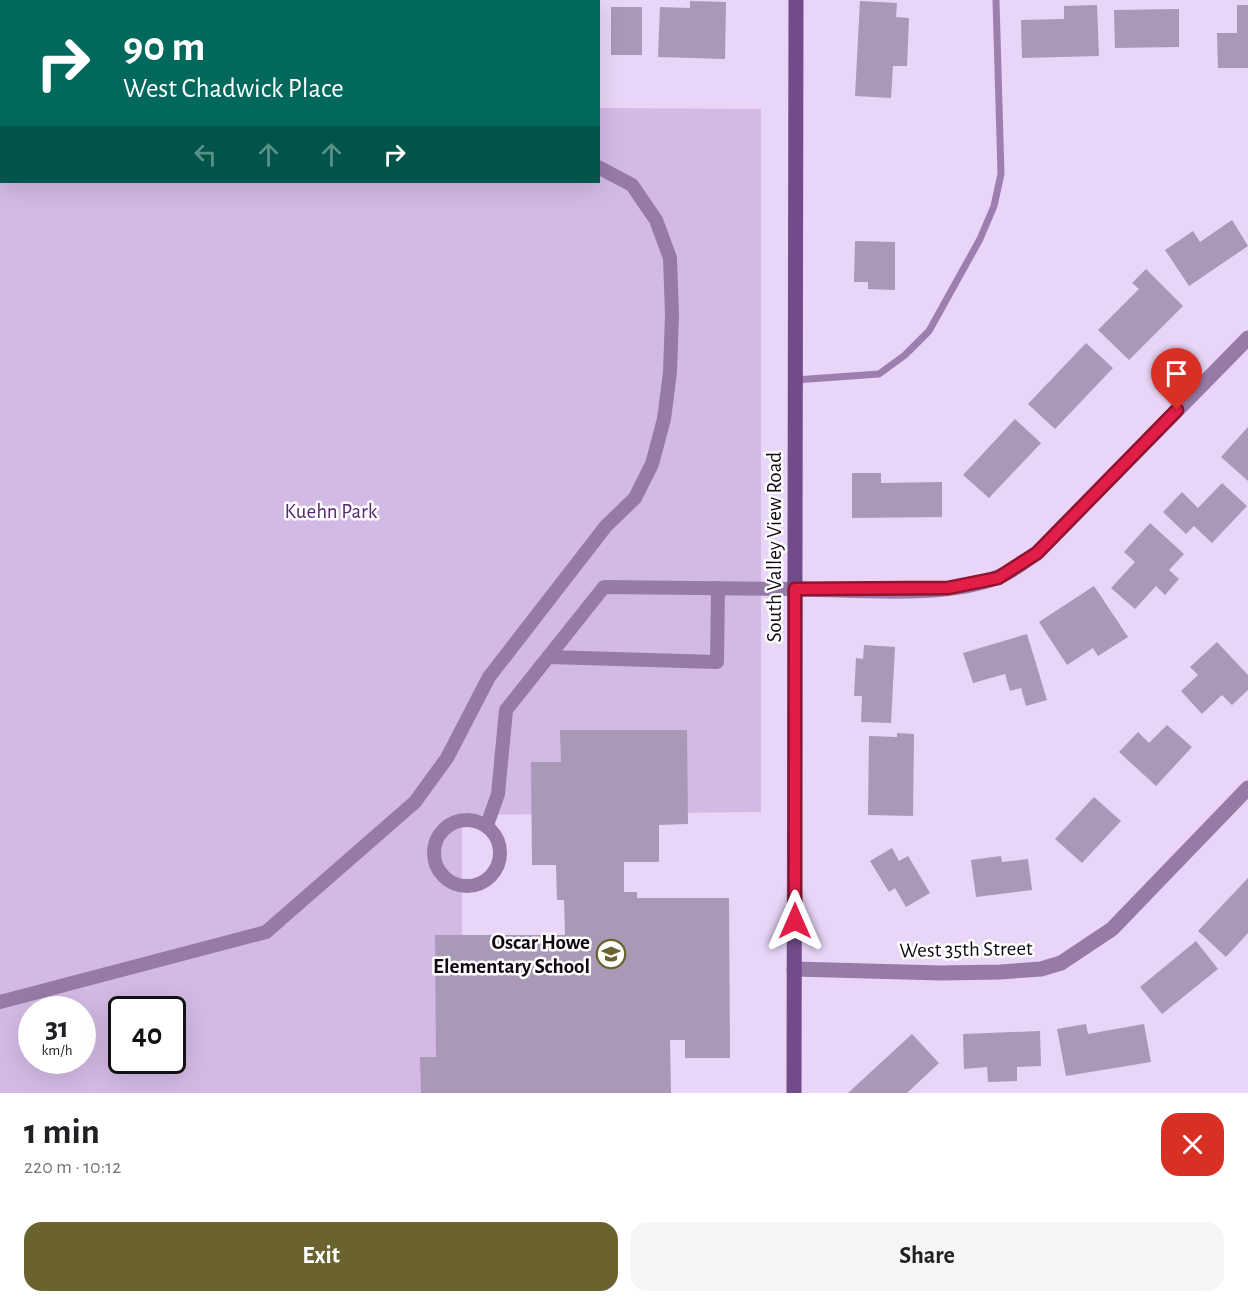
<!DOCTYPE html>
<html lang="en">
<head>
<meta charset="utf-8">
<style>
	:root { --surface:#fff; --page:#f6f6f6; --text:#202124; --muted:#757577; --accent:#6a632f }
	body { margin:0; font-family:"Alegreya Sans",sans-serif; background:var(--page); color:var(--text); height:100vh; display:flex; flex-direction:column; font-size:22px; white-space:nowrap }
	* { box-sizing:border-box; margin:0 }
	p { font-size:20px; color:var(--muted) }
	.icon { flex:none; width:33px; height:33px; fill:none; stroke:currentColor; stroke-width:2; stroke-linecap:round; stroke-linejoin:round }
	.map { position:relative; height:1093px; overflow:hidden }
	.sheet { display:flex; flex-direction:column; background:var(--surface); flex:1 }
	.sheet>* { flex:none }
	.banner { position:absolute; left:0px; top:0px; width:600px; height:183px; box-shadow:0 6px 24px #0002; background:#00695c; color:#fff; overflow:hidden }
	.speed { position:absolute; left:18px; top:996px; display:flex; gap:12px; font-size:30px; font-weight:700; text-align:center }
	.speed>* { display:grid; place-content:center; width:78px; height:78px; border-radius:50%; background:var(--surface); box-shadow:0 6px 24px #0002; line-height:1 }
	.speed small { font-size:15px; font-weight:400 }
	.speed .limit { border:3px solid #111; border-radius:9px; background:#fff; color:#111 }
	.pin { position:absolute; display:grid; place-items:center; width:51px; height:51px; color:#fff; margin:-62px -26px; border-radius:50% 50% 50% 0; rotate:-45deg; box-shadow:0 0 6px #0007 }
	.pin .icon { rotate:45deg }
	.me { position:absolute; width:66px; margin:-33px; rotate:0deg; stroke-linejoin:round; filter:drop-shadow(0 0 4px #0008) }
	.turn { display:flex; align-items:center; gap:21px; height:126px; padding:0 24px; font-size:27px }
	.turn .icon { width:78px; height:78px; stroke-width:2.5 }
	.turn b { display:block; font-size:42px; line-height:51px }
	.lanes { display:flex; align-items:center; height:57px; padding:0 24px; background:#0003; justify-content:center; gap:30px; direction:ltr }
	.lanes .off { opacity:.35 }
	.round { display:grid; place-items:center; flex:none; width:63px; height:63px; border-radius:18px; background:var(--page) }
	.summary { display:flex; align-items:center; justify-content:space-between; height:102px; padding:0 24px }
	h1 { font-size:36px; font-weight:700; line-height:45px }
	.action { display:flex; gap:12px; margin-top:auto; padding:12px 24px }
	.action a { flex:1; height:69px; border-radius:18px; background:var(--accent); color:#fff; font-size:24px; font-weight:700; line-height:69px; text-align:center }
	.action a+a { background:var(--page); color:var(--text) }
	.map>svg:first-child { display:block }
	.green { fill:#d3bae4; fill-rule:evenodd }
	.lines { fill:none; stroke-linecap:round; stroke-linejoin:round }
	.stream { stroke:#9d7faf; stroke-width:7 }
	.building { fill:#aa98b7 }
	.path { stroke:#8f8199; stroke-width:4; stroke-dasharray:4.5 4.5; stroke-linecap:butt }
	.lane { stroke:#967ba7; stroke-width:14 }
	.street { stroke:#967ba7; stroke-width:15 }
	.secondary { stroke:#724b8a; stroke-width:15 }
	.route-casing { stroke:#92132f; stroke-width:15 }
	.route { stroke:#e11d48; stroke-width:10 }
	.labels { text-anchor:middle; stroke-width:5; stroke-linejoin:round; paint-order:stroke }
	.park-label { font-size:21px; fill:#582872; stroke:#fff }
	.street-label { font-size:21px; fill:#100914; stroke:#fff }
	.poi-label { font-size:21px; font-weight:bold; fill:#100914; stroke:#fff; text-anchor:end }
</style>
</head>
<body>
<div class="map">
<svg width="1248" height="1093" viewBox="0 0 1248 1093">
	<rect width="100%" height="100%" fill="#e9d5f7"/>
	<!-- green -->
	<path class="green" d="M0,107l2,75h596l1,-74 162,1v703l-299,3v278h-462zM32,1010h50v50h-50zM122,1010h50v50h-50z"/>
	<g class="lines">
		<!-- stream -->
		<path class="stream" d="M795,380l84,-6 26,-19 24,-24 51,-92 14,-33 7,-32 -5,-174"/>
	</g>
	<!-- building -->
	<g class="building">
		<path d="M690,1l36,1 -1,57 -67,-2 2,-50 30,1z"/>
		<path d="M860,1l37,2 -1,14 13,1 -2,48h-14l-2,32 -36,-2z"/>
		<path d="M1097,5l2,51 -77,2 -1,-38 43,-1v-13z"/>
		<path d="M1237,5h11v63h-30l-1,-35h20z"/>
		<rect x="611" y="7" width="31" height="48"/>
		<path d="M1179,9v38l-64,1 -1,-38z"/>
		<path d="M1232,220l16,26 -59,40 -24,-36 28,-19 7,11z"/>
		<path d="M855,241l40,1v48l-27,-1v-7h-14z"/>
		<path d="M1146,269l37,37 -54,54 -31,-30 41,-41 -7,-6z"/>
		<path d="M1086,343l27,25 -58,61 -27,-25z"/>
		<path d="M1015,419l26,24 -52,55 -26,-23z"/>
		<path d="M1248,427v54l-27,-24z"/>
		<path d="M852,473h29v10l61,-1v35l-90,1z"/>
		<path d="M1222,483l25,23 -35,37 -18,-17 -8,8 -23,-22 19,-20 16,16z"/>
		<path d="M1150,523l34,31 -15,16 10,9 -14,16 -9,-9 -21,23 -24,-21 24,-26 -11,-10z"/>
		<path d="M1094,586l34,51 -30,19 -5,-8 -26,17 -28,-43z"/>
		<path d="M1027,634l20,66 -21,6 -5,-18 -11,3 -5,-17 -32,9 -10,-30z"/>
		<path d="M1217,642l31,33v15l-16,15 -10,-10 -20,19 -21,-23 17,-16 -8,-8z"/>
		<path d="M864,645l31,2 -4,76 -30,-1 1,-26h-8l2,-38 7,1z"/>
		<path d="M1167,725l25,22 -36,39 -37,-34 19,-20 11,11z"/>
		<path d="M560,730h127l1,94 -29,1v37h-35v30h13v6h92l1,160h-45v-18h-15l1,53h-250l-1,-36h16l-1,-122h130l-1,-35h-7l-1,-35h-24l-1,-103h30z"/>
		<path d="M897,733l17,1 -1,82 -45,-1 1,-79 28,1z"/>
		<path d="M1094,797l27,24 -39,42 -27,-24z"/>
		<path d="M892,848l7,13 9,-5 22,37 -24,14 -11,-19 -6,4 -19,-31z"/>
		<path d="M1001,856l1,6 26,-3 4,31 -56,7 -5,-37z"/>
		<path d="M1248,878v55l-22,24 -28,-26z"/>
		<path d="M1196,941l22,28 -56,45 -22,-27z"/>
		<path d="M1086,1024l2,10 56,-10 7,38 -85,14 -9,-47z"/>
		<path d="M1040,1031l1,35 -24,1v14l-29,1 -1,-15 -23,2 -1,-35z"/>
		<path d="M912,1034l27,29 -32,30h-59z"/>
	</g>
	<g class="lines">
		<!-- path -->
		<path class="path" d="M476,0v2"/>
		<!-- lane -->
		<g class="lane">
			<path d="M0,150h2"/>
			<path d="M548,657l169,5 1,-74"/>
			<circle cx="467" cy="853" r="33"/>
			<path d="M487,825l11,-31 8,-84 98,-123 191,2"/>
			<path d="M0,1002l266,-70 149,-130 32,-44 42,-81 117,-151 29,-28 17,-34 12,-45 6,-47 2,-57 -2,-57 -14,-38 -24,-35 -34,-18"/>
		</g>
		<!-- street -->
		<g class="street">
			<path d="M795,589c59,0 148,10 203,-12 14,-5 26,-15 39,-24l211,-215"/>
			<path d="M794,969l147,4 59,-1 41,-3 20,-6 51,-34 136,-141"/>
		</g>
		<!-- secondary -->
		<path class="secondary" d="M794,1093l2,-1093"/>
	</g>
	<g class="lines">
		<!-- route casing -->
		<g class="route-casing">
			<path id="route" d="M795,921v-332l153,-1 50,-10 39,-25 140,-143"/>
		</g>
		<!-- route -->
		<use href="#route" class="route"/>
	</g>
	<!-- icons -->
	<defs>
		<g id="school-ring" transform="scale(1.5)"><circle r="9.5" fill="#fff" stroke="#6a632f" stroke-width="1.5"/><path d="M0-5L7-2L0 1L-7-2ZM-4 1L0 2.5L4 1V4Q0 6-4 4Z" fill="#6a632f"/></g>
	</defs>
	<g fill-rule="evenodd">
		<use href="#school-ring" x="611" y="954"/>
	</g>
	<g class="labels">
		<!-- park labels -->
		<g class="park-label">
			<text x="331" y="518">Kuehn Park</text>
		</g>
		<!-- street labels -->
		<g class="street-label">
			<text transform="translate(774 547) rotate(-90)" y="7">South Valley View Road</text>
			<text transform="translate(966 949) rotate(-1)" y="7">West 35th Street</text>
		</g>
		<!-- poi labels -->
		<g class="poi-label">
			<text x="590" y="949">Oscar Howe<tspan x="590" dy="24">Elementary School</tspan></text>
		</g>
	</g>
</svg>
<div class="speed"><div>31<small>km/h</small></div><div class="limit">40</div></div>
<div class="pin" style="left:1177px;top:410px;background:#d93025"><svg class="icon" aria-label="arrive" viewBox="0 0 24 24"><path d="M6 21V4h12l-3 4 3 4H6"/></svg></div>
<svg class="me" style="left:795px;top:921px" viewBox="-20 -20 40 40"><path d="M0-17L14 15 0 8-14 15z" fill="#e11d48" stroke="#fff" stroke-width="4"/></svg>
<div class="banner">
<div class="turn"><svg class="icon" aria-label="right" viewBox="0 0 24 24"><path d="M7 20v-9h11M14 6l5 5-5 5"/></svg><div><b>90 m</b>West Chadwick Place</div></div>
<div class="lanes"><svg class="icon off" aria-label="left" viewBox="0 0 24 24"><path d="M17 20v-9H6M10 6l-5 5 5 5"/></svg><svg class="icon off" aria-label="ahead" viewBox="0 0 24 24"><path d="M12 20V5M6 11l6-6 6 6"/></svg><svg class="icon off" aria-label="ahead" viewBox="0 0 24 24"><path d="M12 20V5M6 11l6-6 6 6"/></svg><svg class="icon" aria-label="right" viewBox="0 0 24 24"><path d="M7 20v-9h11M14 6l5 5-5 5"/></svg></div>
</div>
</div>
<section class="sheet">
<div class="summary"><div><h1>1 min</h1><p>220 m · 10:12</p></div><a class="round" style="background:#d93025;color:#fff"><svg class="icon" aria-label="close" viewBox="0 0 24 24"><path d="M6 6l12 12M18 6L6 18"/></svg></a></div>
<div class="action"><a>Exit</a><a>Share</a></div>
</section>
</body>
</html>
